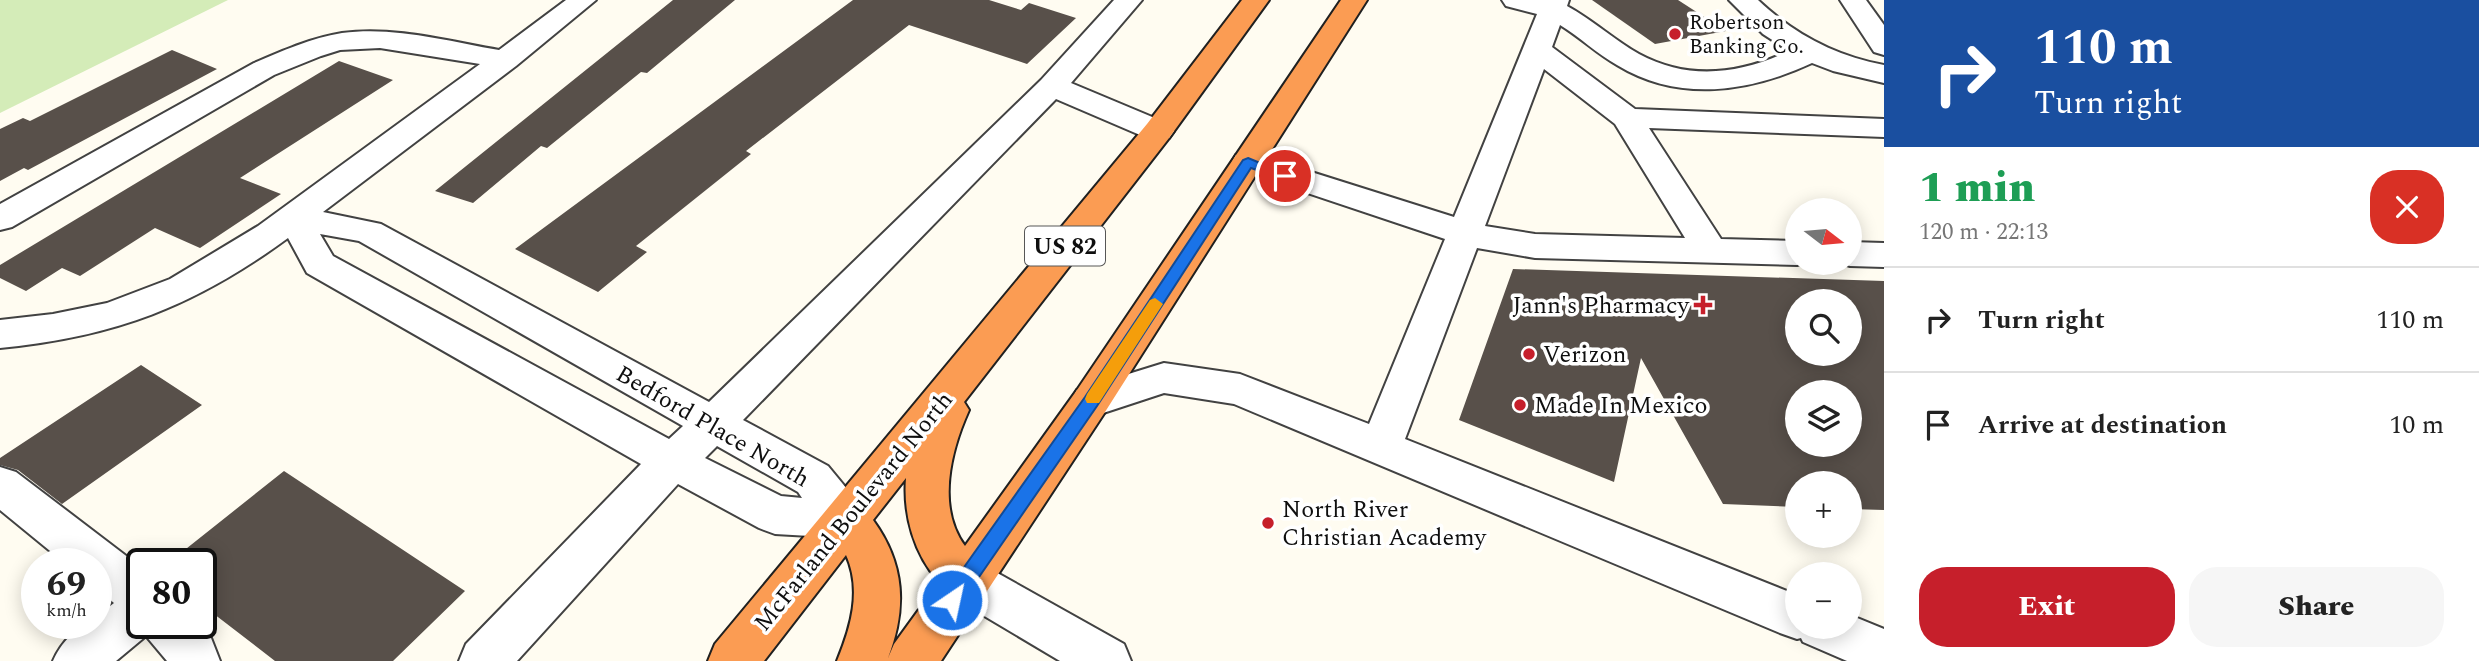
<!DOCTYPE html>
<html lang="en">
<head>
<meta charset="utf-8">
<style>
	:root { --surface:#fff; --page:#f6f6f6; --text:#222; --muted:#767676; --line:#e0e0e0; --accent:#c61f2b }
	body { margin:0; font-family:Spectral,serif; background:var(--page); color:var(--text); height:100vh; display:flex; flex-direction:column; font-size:26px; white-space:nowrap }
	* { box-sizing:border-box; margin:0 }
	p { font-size:23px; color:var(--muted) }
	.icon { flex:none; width:38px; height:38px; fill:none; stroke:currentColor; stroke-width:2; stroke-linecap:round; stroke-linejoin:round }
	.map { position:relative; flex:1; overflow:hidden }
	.sheet { display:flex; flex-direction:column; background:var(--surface); width:595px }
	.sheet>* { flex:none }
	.banner { background:#1a4fa0; color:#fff; overflow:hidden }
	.needle { width:46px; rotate:106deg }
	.buttons { position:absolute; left:1785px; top:198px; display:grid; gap:14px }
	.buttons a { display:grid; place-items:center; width:77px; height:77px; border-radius:50%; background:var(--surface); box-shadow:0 4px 18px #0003; font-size:35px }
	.speed { position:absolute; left:21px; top:548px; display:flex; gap:14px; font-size:35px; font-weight:700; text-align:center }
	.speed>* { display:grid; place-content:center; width:91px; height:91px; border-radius:50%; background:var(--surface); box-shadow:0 4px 18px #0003; line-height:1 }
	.speed small { font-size:18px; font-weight:400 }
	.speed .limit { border:4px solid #111; border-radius:10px; background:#fff; color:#111 }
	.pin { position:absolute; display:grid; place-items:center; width:60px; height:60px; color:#fff; margin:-30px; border:4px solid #fff; border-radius:50%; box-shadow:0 2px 7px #0007 }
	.me { position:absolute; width:77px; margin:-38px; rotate:34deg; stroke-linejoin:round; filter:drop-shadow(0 0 5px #0008) }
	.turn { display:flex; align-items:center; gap:24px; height:147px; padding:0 35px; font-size:32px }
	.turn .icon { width:91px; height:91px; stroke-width:2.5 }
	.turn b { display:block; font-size:49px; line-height:60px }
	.round { display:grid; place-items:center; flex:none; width:74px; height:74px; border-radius:28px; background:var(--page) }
	.headline { display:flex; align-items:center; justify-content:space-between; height:119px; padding:0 35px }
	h1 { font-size:42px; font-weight:800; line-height:52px; color:#1e9e55 }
	.action { display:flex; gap:14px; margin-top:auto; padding:14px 35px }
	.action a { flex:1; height:80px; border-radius:28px; background:var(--accent); color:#fff; font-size:28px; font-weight:800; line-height:80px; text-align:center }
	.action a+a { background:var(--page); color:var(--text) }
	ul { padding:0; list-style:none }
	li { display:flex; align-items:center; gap:21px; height:105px; padding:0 35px; border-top:2px solid var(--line) }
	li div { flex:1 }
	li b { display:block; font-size:26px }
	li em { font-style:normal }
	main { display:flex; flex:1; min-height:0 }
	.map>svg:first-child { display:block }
	.green { fill:#d4ecb8 }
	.building { fill:#58504a; fill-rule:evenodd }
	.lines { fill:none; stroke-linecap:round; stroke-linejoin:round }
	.minor-casing { stroke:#424242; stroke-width:4 }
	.highway-casing { stroke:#202020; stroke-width:4 }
	.minor { fill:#fff; fill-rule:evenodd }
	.highway { fill:#fb9c53; fill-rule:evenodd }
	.route { fill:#1a73e8; stroke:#114b97; stroke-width:2 }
	.slow { fill:#f59e0b }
	.poi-dot { fill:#c61f2b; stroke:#fff; stroke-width:2.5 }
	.labels { text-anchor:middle; stroke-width:7; stroke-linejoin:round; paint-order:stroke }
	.far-poi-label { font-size:21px; fill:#0f0f0f; stroke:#fff; text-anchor:start }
	.shield { fill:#fff; stroke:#575757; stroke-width:2 }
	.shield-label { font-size:23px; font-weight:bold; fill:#0f0f0f }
	.poi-label { font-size:24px; fill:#0f0f0f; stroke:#fff; text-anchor:start }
	.street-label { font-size:24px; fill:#0f0f0f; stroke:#fff }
</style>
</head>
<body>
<main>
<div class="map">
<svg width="1884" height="661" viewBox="0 0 1884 661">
	<rect width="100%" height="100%" fill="#fffcf1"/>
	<!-- green -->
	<path class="green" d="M0,0h228l-228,113z"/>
	<!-- building -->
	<g class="building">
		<path d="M673,0h62l-88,73 -6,-1 -94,76 -6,-2 -68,57 -38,-12z"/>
		<path d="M853,0h136l32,10 8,-7 47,15 -49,46 -118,-39 -163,126 5,3 -115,92 11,6 -49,40 -83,-43z"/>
		<path d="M1592,0h86l48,31 -71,13z"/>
		<path d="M172,50l45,19 -189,101 -4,-2 -24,13v-52l23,-11 7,3z"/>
		<path d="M339,61l54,19 -153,98 41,16 -81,54 -45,-20 -75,48 -18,-8 -36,23 -26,-13v-13z"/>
		<path d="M1513,269l371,12v229l-34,-1v-26h-53v24l-74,-3 -82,-146 -27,124 -155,-62zM1797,301h53v53h-53zM1797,392h53v52h-53z"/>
		<path d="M141,365l61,40 -140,99 -44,-34 -18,-5v-7z"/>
		<path d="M284,471l181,120 -72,70h-118l-74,-57v-40h-34z"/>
	</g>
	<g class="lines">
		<!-- minor casing -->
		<g class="minor-casing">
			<g id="minor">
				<path d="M566,0h30l-80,66 -193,146 58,12 328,178 332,-322 73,-80h28l-71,83 98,41 5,7 -5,7 -11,2 -11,-2 -91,-39 -313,321 85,46 33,40 7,13 -7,13 -16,6 -70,-4 -16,-6 -81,-44 -161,177h-58l7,-17 175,-180 -334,-191 -19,-35c-93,68 -173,99 -288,110v-28l53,-6 54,-11 63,-24 88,-53 222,-162 -100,-16 -40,2 -19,6 -47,19 -262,152 -12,3v-26l254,-141c28,-12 57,-25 88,-30 52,-7 105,8 157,17zM320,234l39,7 324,185 -14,13 -336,-183zM717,446l81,46 4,6 -21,-2 -76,-38z"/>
				<path d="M1502,0h67l-2,6c26,14 47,34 72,48 50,27 101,20 150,-3l-26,-17 -34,-34h29c36,34 77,56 126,65v18l-51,-12 -21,-8c-62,29 -133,40 -195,2 -20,-11 -37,-28 -57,-40l-8,22 83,62 249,10v18l-235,-9 72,111 76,2v21h9l-9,3 -262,-7 -58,-10 -72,191 392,156v31h53v-11l34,14v32h-37l-44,-19 -2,-4 -4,1 -17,-6 -546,-229 -70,-11 -73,24 -14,-5 -6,-11 6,-11 87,-27 76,11 129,50 76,-185 -209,-70 -4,-7 4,-7 12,-3 206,65 83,-203 -31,-8zM1544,69l71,55 70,114 -150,-4 -50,-8z"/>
				<path d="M1840,0h26l18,25v30l-10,-3z"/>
				<path d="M1850,242l34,1v24l-34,-1 -13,-4h13z"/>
				<path d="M0,467l16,5 126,96v55h55l14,15 9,23h-53l-21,-25 -30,25h-63c7,-16 24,-38 43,-38v-6l18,-14 -18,-15v-24h-30l-66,-54z"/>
				<path d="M966,559l17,6 141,79 7,17h-71l-111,-66 -7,-15 7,-15z"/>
			</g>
		</g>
		<!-- highway casing -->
		<g class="highway-casing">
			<path id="highway" d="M1242,0h27l-100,138 -205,264 5,8c-18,40 -33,97 -4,136l112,-156 264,-390h26l-262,412 -164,249h-104c14,-34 25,-71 9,-106l-82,106h-56l7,-17 432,-520zM906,478c-3,37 8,76 33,104l-45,62 -6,14c19,-50 17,-94 -15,-138z"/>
		</g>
		<!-- minor -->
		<use href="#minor" class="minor"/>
		<!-- highway -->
		<use href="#highway" class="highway"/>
	</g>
	<!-- route -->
	<path class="route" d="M1248,158l44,18 -7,4 -34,-12 -154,238 -138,200 -7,3 -7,-3 -3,-6 3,-6 140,-197 158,-237z"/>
	<!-- slow -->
	<path class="slow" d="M1155,298l8,6 -64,99h-12l-2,-4 2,-5 63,-94z"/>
	<!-- markers -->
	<g class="poi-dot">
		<circle cx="1675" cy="34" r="7"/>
		<path d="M1699.5 294.5h7v7h7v7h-7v7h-7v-7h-7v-7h7z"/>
		<circle cx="1529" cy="354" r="7"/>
		<circle cx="1520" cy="405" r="7"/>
		<circle cx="1268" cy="523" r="7"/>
	</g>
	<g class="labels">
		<!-- far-poi labels -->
		<g class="far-poi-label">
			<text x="1689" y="29">Robertson<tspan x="1689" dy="24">Banking Co.</tspan></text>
		</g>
		<!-- shield labels -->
		<rect class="shield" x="1025" y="226.5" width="80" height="39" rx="5"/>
		<g class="shield-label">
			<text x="1065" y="254">US 82</text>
		</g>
		<!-- poi labels -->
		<g class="poi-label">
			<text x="1689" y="313" text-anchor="end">Jann's Pharmacy</text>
			<text x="1543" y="362">Verizon</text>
			<text x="1534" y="413">Made In Mexico</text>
			<text x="1282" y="517">North River<tspan x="1282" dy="28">Christian Academy</tspan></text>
		</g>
		<!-- street labels -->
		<g class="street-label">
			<text transform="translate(713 426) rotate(30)" y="8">Bedford Place North</text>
			<text transform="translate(853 511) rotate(-51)" y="8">McFarland Boulevard North</text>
		</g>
	</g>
</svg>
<div class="buttons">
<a><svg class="needle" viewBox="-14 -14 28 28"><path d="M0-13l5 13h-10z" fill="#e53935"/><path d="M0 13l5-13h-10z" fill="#767676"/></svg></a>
<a><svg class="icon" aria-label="search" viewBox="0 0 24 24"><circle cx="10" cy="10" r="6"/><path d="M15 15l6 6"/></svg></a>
<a><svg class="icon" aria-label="layers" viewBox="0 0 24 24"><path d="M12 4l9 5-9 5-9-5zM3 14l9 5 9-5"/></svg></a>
<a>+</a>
<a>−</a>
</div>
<div class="speed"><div>69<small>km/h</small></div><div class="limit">80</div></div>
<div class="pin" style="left:1285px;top:176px;background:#d93025"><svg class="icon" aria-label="arrive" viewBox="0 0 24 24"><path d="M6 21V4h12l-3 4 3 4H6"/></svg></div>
<svg class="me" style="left:952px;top:600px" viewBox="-20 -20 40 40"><circle r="17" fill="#1a73e8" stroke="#fff" stroke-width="3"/><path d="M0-11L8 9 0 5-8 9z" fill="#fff"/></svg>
</div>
<section class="sheet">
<div class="banner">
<div class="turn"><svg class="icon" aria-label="right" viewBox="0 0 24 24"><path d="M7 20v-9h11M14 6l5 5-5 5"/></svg><div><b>110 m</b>Turn right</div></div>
</div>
<div class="headline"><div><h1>1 min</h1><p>120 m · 22:13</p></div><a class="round" style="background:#d93025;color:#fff"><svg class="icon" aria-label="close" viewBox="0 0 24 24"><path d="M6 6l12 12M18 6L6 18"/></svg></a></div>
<ul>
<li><svg class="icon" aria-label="right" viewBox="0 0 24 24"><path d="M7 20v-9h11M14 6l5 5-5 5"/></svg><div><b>Turn right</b></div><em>110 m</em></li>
<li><svg class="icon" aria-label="arrive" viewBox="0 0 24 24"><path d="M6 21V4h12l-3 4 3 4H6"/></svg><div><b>Arrive at destination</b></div><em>10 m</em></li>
</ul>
<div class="action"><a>Exit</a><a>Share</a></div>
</section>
</main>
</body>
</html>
